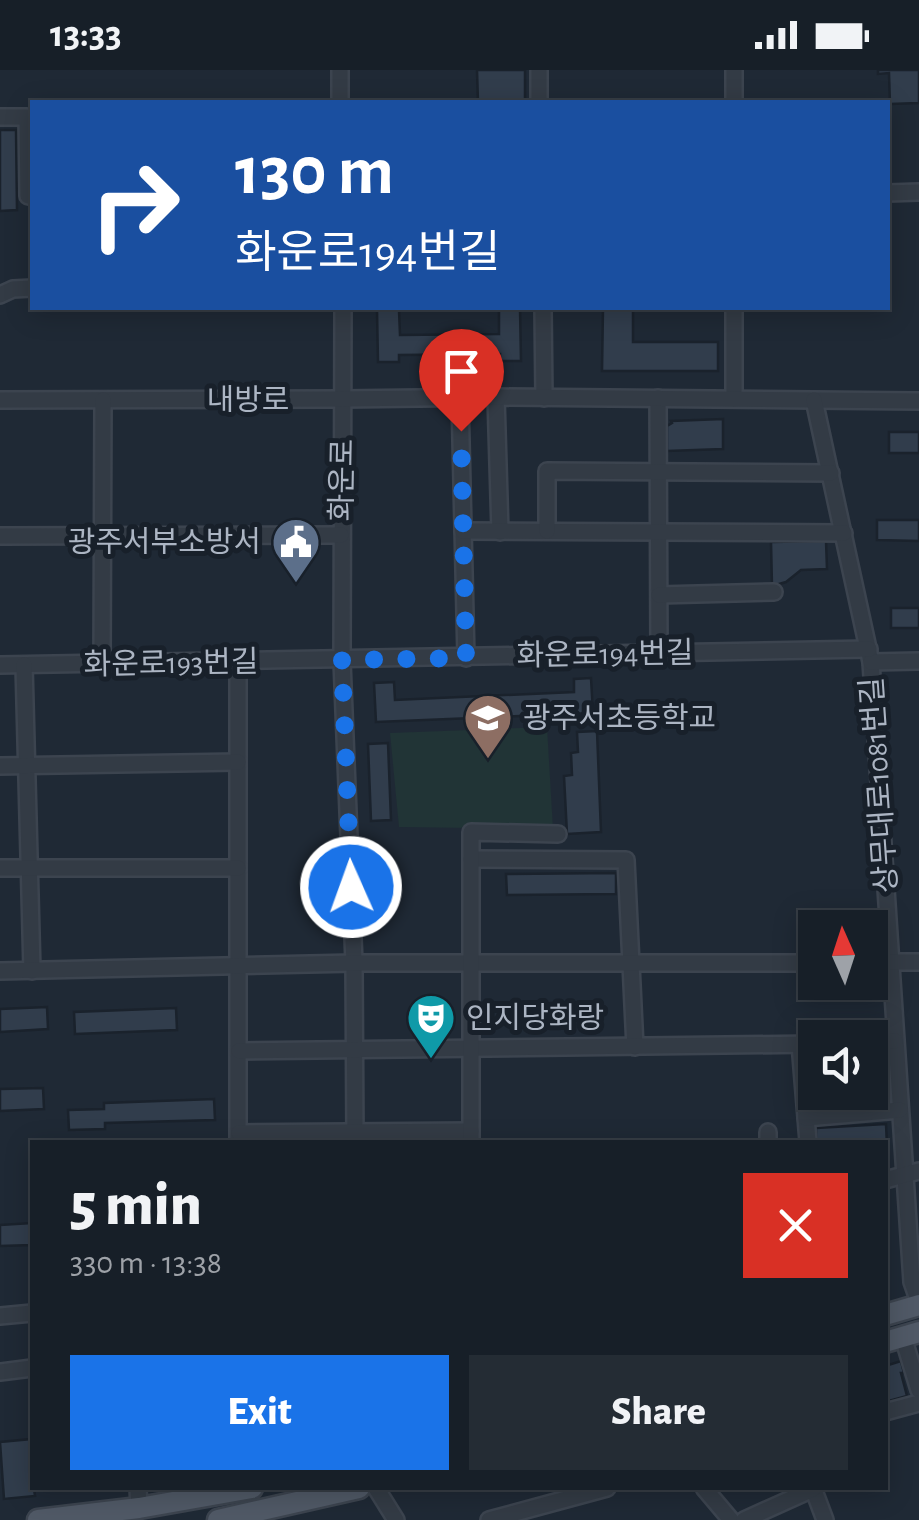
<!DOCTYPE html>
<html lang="en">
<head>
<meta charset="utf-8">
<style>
	:root { --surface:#171f28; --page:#242c34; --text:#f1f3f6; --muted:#9ea2a8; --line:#363d45; --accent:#1a73e8 }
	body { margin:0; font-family:"Alegreya Sans","Noto Sans KR",sans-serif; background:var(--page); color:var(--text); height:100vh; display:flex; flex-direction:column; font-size:38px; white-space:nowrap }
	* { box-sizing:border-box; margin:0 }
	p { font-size:32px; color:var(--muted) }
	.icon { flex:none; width:55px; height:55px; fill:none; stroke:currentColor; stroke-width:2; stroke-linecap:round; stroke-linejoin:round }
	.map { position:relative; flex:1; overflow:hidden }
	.drawer { position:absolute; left:30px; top:1070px; width:858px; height:350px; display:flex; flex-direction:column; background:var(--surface); border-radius:0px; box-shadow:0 5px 25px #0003,0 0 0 2px var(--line) }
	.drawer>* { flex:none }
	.guide { position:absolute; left:30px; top:30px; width:860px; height:210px; border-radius:0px; box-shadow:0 5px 25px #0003,0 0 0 2px var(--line); background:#1a4fa0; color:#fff; overflow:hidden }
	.needle { width:65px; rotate:357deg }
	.buttons { position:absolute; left:798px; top:840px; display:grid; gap:20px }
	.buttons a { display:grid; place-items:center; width:90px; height:90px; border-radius:0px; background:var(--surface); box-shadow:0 5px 25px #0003,0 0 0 2px var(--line); font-size:50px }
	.pin { position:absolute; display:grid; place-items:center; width:85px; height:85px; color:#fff; margin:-102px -42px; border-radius:50% 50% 50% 0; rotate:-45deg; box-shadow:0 0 10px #0007 }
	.pin .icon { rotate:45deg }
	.me { position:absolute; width:110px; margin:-55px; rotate:358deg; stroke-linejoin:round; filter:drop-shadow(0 0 8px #0008) }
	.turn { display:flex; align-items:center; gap:35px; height:210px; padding:0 40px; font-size:45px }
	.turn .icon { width:130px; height:130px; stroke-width:2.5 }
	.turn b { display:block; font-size:70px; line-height:85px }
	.round { display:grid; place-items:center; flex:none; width:105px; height:105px; border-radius:0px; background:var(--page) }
	.summary { display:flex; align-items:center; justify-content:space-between; height:170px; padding:0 40px }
	h1 { font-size:60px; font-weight:800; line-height:75px }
	.primary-button { display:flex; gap:20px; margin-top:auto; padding:20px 40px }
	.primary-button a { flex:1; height:115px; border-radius:0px; background:var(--accent); color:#fff; font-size:40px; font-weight:800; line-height:115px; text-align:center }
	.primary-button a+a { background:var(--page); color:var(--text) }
	.status { display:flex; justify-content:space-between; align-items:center; height:70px; padding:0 50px; background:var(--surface); direction:ltr }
	.status svg { height:28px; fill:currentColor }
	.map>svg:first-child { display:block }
	.green { fill:#213436 }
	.building { fill:#313d4c; stroke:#1a222c; stroke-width:2.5 }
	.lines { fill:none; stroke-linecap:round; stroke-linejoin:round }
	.minor-casing { stroke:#3c444f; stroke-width:20 }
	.major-casing { stroke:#3c444f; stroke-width:25 }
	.minor { stroke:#333b45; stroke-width:15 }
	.major { stroke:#505966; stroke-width:20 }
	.route { stroke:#1a73e8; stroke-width:18; stroke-dasharray:0 32.4 }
	.labels { text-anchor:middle; stroke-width:10; stroke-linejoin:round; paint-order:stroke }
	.street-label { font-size:30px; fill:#acb5c3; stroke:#18202a }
	.poi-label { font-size:30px; fill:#acb5c3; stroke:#18202a; text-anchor:start }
</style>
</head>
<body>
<div class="status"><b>13:33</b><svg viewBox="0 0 49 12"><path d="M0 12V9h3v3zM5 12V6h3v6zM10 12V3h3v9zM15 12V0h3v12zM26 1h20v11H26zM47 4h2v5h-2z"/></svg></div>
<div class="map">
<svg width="919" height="1450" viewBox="0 0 919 1450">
	<rect width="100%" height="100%" fill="#1f2935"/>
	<!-- green -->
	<path class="green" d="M547,657l6,102 -154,-2 -9,-94z"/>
	<!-- building -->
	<g class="building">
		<path d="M477,0h48v32h-47z"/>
		<path d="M878,0h41v33l-29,1 -1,-31 -11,1z"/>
		<path d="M0,60h16l1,80 -17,1z"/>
		<path d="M499,238h21l1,53h-21v-7l-101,1v7h-21l-1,-52h22l1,25 99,-1z"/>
		<path d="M603,238h30v34h85v29h-116z"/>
		<path d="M723,349v30l-56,2v-25l5,-3 -1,-2z"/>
		<rect x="889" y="362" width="30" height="21"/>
		<path d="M877,450h42v21l-42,-1z"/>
		<path d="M826,471l1,28 -26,1 -15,12 -14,4 -1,-44z"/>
		<rect x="891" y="538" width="28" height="20"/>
		<path d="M591,608l2,35 -217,9 -2,-39 20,-1 1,18 179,-8v-13z"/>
		<path d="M597,661l4,101 -34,2 -3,-58 8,-1 -1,-22 7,-1 -1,-20z"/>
		<path d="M388,673l3,77 -20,1 -3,-77z"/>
		<path d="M616,803v21l-109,1 -1,-21z"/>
		<path d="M47,937l1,22 -48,3v-23z"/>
		<path d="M176,938l1,22 -102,4 -1,-22z"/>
		<path d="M43,1018l1,21 -44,2v-22z"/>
		<path d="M214,1029l1,21 -110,3v6l-36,1 -1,-20 36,-1v-6z"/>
		<path d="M886,1054l2,43h-3v-25h-69v-14z"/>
		<path d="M32,1153v22l-32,1v-21z"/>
		<path d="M901,1291l3,12h-3l6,23 -22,6v-36z"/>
		<path d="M32,1369l-1,28 4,29 -31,3 -4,-57z"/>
	</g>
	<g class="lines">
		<!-- minor casing -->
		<g class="minor-casing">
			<g id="minor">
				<path d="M340,0v32"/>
				<path d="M539,0v32"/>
				<path d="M734,0v32"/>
				<path d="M0,47h27l1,79h4"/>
				<path d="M888,123l31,-1"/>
				<path d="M0,225l13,-6 19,-1"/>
				<path d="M343,238l-1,353 12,302 1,179"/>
				<path d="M543,238l1,90"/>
				<path d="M496,327l4,135"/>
				<path d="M460,328l6,260"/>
				<path d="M658,328l1,255"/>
				<path d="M734,329v-91"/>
				<path d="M0,330l344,-1 152,-2 423,4"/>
				<path d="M814,330l57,262 41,620 7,20"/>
				<path d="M463,461l381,2"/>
				<path d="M547,461v-60l284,2"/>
				<path d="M0,466l341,-1"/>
				<path d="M659,525l115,-3"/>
				<path d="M238,592v480"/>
				<path d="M871,592l48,-1"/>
				<path d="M102,594l1,-264"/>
				<path d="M0,595l869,-16"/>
				<path d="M24,595l8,306"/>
				<path d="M0,696l238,-4"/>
				<path d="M471,789l155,1 9,187"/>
				<path d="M0,798h238"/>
				<path d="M870,892h49"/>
				<path d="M0,901l354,-8h461"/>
				<path d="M870,972l25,-1"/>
				<path d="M800,974l8,98"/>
				<path d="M239,981l576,-7"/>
				<path d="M806,1048l94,-8"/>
				<path d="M768,1062v10"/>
				<path d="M239,1063l232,-2"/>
				<path d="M471,1072v-310l87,2"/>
				<path d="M885,1110l34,-9"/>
				<path d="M0,1246l32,-3"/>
				<path d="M903,1267l16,53"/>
				<path d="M0,1302l32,-4"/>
				<path d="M885,1342l34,-9"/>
				<path d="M138,1418l1,20"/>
				<path d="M376,1418l20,32"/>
				<path d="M704,1418l27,32"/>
				<path d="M813,1418l12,32"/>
				<path d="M489,1450l118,-32"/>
				<path d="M744,1450l69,-31"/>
			</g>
		</g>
		<!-- major casing -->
		<g class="major-casing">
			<g id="major">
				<path d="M885,1245l34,-10"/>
				<path d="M885,1272l34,-10"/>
				<path d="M38,1450l101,-12 113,-20"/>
				<path d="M218,1450l141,-32"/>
			</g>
		</g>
		<!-- minor -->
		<use href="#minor" class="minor"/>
		<!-- major -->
		<use href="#major" class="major"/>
	</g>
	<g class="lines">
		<!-- route -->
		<path class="route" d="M351,817l-9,-227 124,-2 -5,-227"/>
	</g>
	<!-- icons -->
	<defs>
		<g id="civic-pin" transform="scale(2.5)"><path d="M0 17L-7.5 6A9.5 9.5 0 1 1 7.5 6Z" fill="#5c6f8a" stroke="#18202a"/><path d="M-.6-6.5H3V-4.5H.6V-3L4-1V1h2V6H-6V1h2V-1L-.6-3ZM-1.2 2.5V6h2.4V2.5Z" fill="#fff"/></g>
		<g id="school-pin" transform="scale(2.5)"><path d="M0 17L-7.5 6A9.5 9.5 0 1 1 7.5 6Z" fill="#8d6e63" stroke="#18202a"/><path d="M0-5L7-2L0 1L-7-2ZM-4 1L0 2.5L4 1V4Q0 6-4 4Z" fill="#fff"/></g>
		<g id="theatre-pin" transform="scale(2.5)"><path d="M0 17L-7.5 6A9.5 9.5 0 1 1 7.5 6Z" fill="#0f9aa8" stroke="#18202a"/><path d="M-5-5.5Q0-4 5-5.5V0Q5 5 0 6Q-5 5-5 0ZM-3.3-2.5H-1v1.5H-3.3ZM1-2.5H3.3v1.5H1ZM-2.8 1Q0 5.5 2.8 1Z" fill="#fff"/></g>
	</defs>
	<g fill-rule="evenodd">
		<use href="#civic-pin" x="296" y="472"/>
		<use href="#school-pin" x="488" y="648"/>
		<use href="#theatre-pin" x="431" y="948"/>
	</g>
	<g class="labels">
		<!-- street labels -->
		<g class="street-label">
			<text x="248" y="340">내방로</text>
			<text transform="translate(342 410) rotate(-89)" y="10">화운로</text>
			<text transform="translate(605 584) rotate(-1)" y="10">화운로194번길</text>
			<text transform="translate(171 593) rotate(-1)" y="10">화운로193번길</text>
			<text transform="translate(879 715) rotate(-94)" y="10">상무대로1081번길</text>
		</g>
		<!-- poi labels -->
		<g class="poi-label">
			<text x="261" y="482" text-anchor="end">광주서부소방서</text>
			<text x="523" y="658">광주서초등학교</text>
			<text x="466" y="958">인지당화랑</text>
		</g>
	</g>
</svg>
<div class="buttons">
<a><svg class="needle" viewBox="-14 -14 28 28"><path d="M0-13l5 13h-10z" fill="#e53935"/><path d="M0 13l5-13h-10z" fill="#9ea2a8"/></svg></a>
<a><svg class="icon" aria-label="sound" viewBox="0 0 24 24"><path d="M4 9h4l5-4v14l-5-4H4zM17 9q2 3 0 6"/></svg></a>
</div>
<div class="pin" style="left:461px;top:361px;background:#d93025"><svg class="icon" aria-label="arrive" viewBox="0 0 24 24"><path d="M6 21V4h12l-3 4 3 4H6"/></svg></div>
<svg class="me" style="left:351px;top:817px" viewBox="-20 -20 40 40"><circle r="17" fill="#1a73e8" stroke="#fff" stroke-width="3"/><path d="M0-11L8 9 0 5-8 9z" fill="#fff"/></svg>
<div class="guide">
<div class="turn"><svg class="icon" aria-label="right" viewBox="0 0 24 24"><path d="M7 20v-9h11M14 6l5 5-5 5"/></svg><div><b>130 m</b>화운로194번길</div></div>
</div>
<section class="drawer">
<div class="summary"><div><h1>5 min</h1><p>330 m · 13:38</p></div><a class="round" style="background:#d93025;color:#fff"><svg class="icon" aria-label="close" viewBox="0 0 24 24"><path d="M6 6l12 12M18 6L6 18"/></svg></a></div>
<div class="primary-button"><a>Exit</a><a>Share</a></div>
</section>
</div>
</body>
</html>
